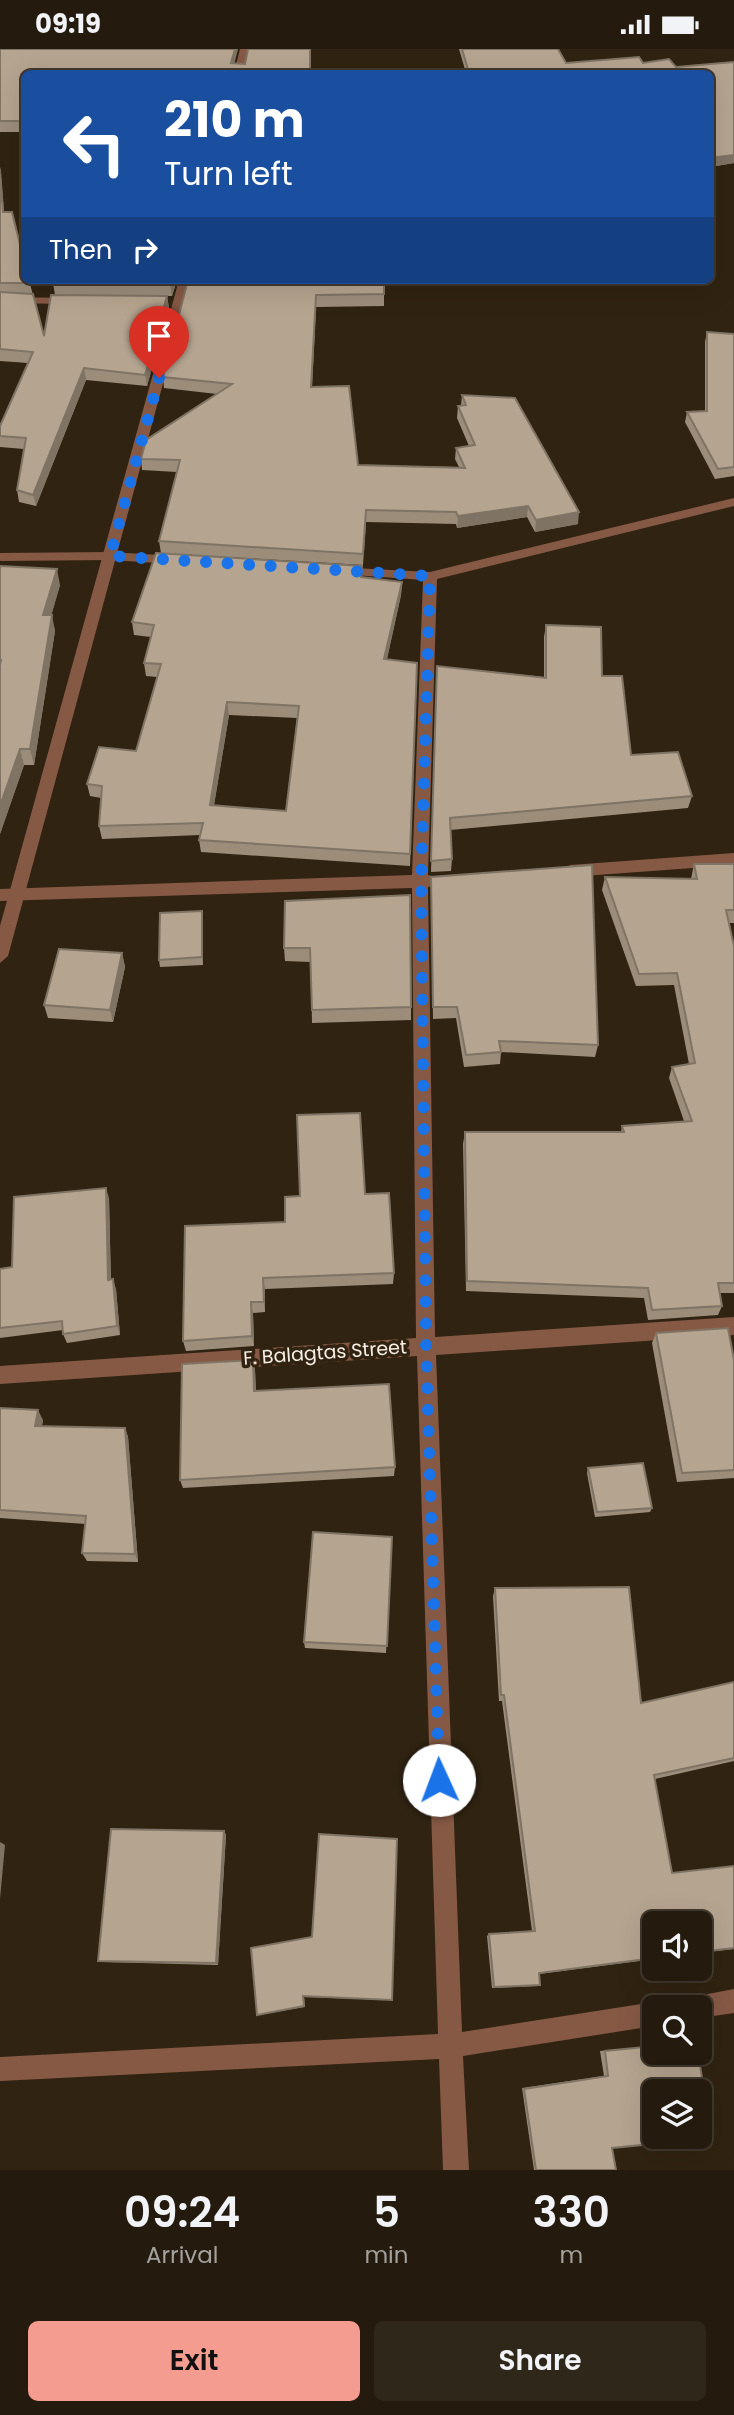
<!DOCTYPE html>
<html lang="en">
<head>
<meta charset="utf-8">
<style>
	:root { --surface:#241a0d; --page:#30271b; --text:#f1f3f6; --muted:#a3a19d; --line:#41382e; --accent:#f59c91 }
	body { margin:0; font-family:Poppins,sans-serif; background:var(--page); color:var(--text); height:100vh; display:flex; flex-direction:column; font-size:26px; white-space:nowrap }
	* { box-sizing:border-box; margin:0 }
	p { font-size:23px; color:var(--muted) }
	.icon { flex:none; width:38px; height:38px; fill:none; stroke:currentColor; stroke-width:2; stroke-linecap:round; stroke-linejoin:round }
	.map { position:relative; height:2121px; overflow:hidden }
	.sheet { display:flex; flex-direction:column; background:var(--surface); flex:1 }
	.sheet>* { flex:none }
	.top-card { position:absolute; left:21px; top:21px; width:693px; height:214px; border-radius:10px; box-shadow:0 7px 28px #0002,0 0 0 2px var(--line); background:#1a4fa0; color:#fff; overflow:hidden }
	.buttons { position:absolute; left:642px; top:1862px; display:grid; gap:14px }
	.buttons a { display:grid; place-items:center; width:70px; height:70px; border-radius:10px; background:var(--surface); box-shadow:0 7px 28px #0002,0 0 0 2px var(--line); font-size:35px }
	.pin { position:absolute; display:grid; place-items:center; width:60px; height:60px; color:#fff; margin:-72px -30px; border-radius:50% 50% 50% 0; rotate:-45deg; box-shadow:0 0 7px #0007 }
	.pin .icon { rotate:45deg }
	.me { position:absolute; width:77px; margin:-38px; rotate:358deg; stroke-linejoin:round; filter:drop-shadow(0 0 5px #0008) }
	.turn { display:flex; align-items:center; gap:24px; height:147px; padding:0 28px; font-size:32px }
	.turn .icon { width:91px; height:91px; stroke-width:2.5 }
	.turn b { display:block; font-size:49px; line-height:60px }
	.then { display:flex; align-items:center; height:66px; padding:0 28px; background:#0003; gap:14px; font-size:26px }
	.eta { display:flex; justify-content:space-evenly; align-items:center; height:119px; text-align:center }
	.eta b { font-size:42px; font-weight:600; line-height:49px }
	.action { display:flex; gap:14px; margin-top:auto; padding:14px 28px }
	.action a { flex:1; height:80px; border-radius:10px; background:var(--accent); color:#111; font-size:28px; font-weight:600; line-height:80px; text-align:center }
	.action a+a { background:var(--page); color:var(--text) }
	.status { display:flex; justify-content:space-between; align-items:center; height:49px; padding:0 35px; background:var(--surface); direction:ltr }
	.status svg { height:19px; fill:currentColor }
	.map>svg:first-child { display:block }
	.lines { fill:none; stroke-linecap:round; stroke-linejoin:round }
	.minor { fill:#865945; fill-rule:evenodd }
	.tertiary { fill:#865945; fill-rule:evenodd }
	.wall { fill:#9c8d7b; fill-rule:evenodd }
	.shaded-wall { fill:#7f7364 }
	.building { fill:#b5a48f; stroke:#7f7364; stroke-width:2; fill-rule:evenodd }
	.route { stroke:#1a73e8; stroke-width:12; stroke-dasharray:0 21.6 }
	.labels { text-anchor:middle; stroke-width:7; stroke-linejoin:round; paint-order:stroke }
	.street-label { font-size:19px; fill:#f8efe4; stroke:#302311 }
</style>
</head>
<body>
<div class="status"><b>09:19</b><svg viewBox="0 0 49 12"><path d="M0 12V9h3v3zM5 12V6h3v6zM10 12V3h3v9zM15 12V0h3v12zM26 1h20v11H26zM47 4h2v5h-2z"/></svg></div>
<div class="map">
<svg width="734" height="2121" viewBox="0 0 734 2121">
	<rect width="100%" height="100%" fill="#302311"/>
	<g class="lines">
		<!-- minor -->
		<g class="minor">
			<path d="M0,248l74,1 6,3 -6,3 -74,-1z"/>
			<path d="M734,449v8l-297,73 -9,296 8,2 2,4 -2,4 -8,2 7,450 299,-20v18l-298,20 26,677 192,-30 9,5h-9v19l-191,30 6,114h-26l-4,-111 -439,22v-24l438,-23 -21,-678 -417,28v-18l416,-28 -4,-450 -412,13v-12l412,-14 11,-295 -84,-6 -5,-1v-6l96,5z"/>
			<path d="M110,503l65,4 7,4 -7,4 -65,-4 -110,1v-8z"/>
			<path d="M734,804v12l-164,12 -8,-6 8,-6z"/>
			<path d="M734,1940v24l-34,5v-11h-16l3,-9z"/>
		</g>
		<!-- tertiary -->
		<g class="tertiary">
			<path d="M240,0h10l-6,24h-10z"/>
			<path d="M179,231h12l-183,676 -8,7v-37z"/>
		</g>
	</g>
	<!-- wall -->
	<g class="wall">
		<path d="M0,0l235,14 -211,10v59h-24z"/>
		<path d="M459,0h99l8,14h77l33,4 58,-5v101l-24,4v-94h-244z"/>
		<path d="M0,118l4,45 25,68 15,56 11,-41 -2,-12 124,-3 -5,16h-5l2,12 -22,78 -61,-6 -50,126 -17,-4 -2,-12 7,-41 -24,-2v-21l28,-63 -28,-2z"/>
		<path d="M188,231h196v26l-68,1 -4,80 46,78 101,2 -4,-8 1,-11 13,-2 -12,-28 1,-12h3l1,-11 116,129 -43,8 -8,-15 -70,11 -1,-4 -90,-2 -3,43 -202,-12 -2,-12 18,-69 -35,-2 -1,-11 76,-65 -53,-6 -1,-11z"/>
		<path d="M707,283l27,2v142l-19,3 -30,-57 2,-10 18,-1v-69z"/>
		<path d="M0,517l60,19 -9,30 4,16 -21,134h-10l-24,69z"/>
		<path d="M362,517v11l40,5 -1,13 -14,64 30,4 -7,203 -209,-14 -2,-12 1,-5 -98,4 -3,-13 2,-28 -11,-2 -3,-12 49,-33 21,-74 -11,-1 -2,-13 7,-26 -17,-2 -2,-13zM229,666l68,3 -11,93 -72,-6z"/>
		<path d="M546,576l56,51 29,79 61,41 -4,12 -238,22 2,29 -1,12 -20,1 6,-206 107,11v-40z"/>
		<path d="M694,815h40v59h-5l5,23v347h-14l2,13 -4,9 -70,5 -4,-22 -178,-7 -3,-147 2,-12h156l1,-6 62,-5 -15,-43 3,-11 17,-3 -15,-79 -38,1 -34,-96 3,-13 86,2z"/>
		<path d="M431,828l167,168 -3,12 -94,-5 -1,12 -36,3 -8,-49 -23,1z"/>
		<path d="M285,852l126,106v13l-99,3 -1,-61 -26,-1 -1,-13z"/>
		<path d="M203,870v46l-43,2 -1,-7z"/>
		<path d="M122,904l3,14 -12,55 -65,-4 -4,-13z"/>
		<path d="M365,1145l29,79 -1,11 -128,5v23l-12,1 1,33 -68,5 -3,-10 102,-119z"/>
		<path d="M109,1149l2,82 5,9 4,46 -53,8 -4,-9v-4l-63,8v-69l12,-2z"/>
		<path d="M656,1284l78,27v118l-57,4 -25,-139z"/>
		<path d="M253,1311l2,10 1,21 139,76 -1,9 -211,12 -3,-8z"/>
		<path d="M0,1359l43,12 -1,6 83,2 3,9 10,125 -51,-1 -5,-8 4,-29 -86,-6z"/>
		<path d="M588,1419l64,40 -2,4 -55,5 -8,-44z"/>
		<path d="M392,1488l-6,116 -81,-5 -1,-6z"/>
		<path d="M495,1539l146,115 93,-21v79l-79,18 17,94 62,-7v83l-34,4v-30h-46v36l-115,15 1,11 -3,1 -45,2 -5,-52 2,-2 43,-3 -30,-230h-3l-6,-105z"/>
		<path d="M224,1782l2,4 -8,130 -115,-3 -5,-1z"/>
		<path d="M251,1899l141,52 -88,-3 1,10 -48,8z"/>
		<path d="M654,1997l-42,102 4,22h-82l-12,-82 82,-12 -4,-25z"/>
	</g>
	<!-- shaded-wall -->
	<g class="shaded-wall">
		<path d="M235,0h3l-6,24 -1,-10z"/>
		<path d="M734,106v8l-24,4v-9z"/>
		<path d="M0,118l1,3 4,54 -2,-12z"/>
		<path d="M172,231h5l-5,16 -2,-11z"/>
		<path d="M316,246v12l-5,92v-12z"/>
		<path d="M167,247l2,12 -22,78 -2,-11z"/>
		<path d="M84,319l2,12 -50,126 -3,-11z"/>
		<path d="M528,457l-1,11 -70,11 1,-12z"/>
		<path d="M579,463l-1,12 -43,8 1,-12z"/>
		<path d="M57,520l3,16 -13,46 -4,-16z"/>
		<path d="M402,533l-1,13 -17,77v-13z"/>
		<path d="M52,566l3,16 -21,134 -4,-16z"/>
		<path d="M227,653l2,13 -17,102 -2,-12z"/>
		<path d="M20,700l4,16 -24,69v-28z"/>
		<path d="M202,862l1,8v46l-1,-8z"/>
		<path d="M122,904l3,14 -12,55 -3,-12z"/>
		<path d="M106,1139l3,10 2,92 -3,-10z"/>
		<path d="M263,1229l2,11v23l-1,-10z"/>
		<path d="M113,1230l3,10 4,46 -3,-9z"/>
		<path d="M251,1253l2,11 1,33 -2,-10z"/>
		<path d="M253,1311l2,10 1,31 -2,-10z"/>
		<path d="M38,1361l5,10 -3,15 -5,-9z"/>
		<path d="M125,1379l3,9 10,125 -3,-8z"/>
		<path d="M224,1782l2,4 -8,130 -2,-2z"/>
		<path d="M0,1793l5,3 -5,54z"/>
	</g>
	<!-- building -->
	<g class="building">
		<path d="M0,0h235l-4,14 14,1 3,-15h62v24h-286v48h-24z"/>
		<path d="M462,0h96l8,14 73,-6 4,6 26,-4 7,8 58,-5v93l-24,3v-85h-241z"/>
		<path d="M0,127l3,36h9l12,49v19h5l1,3h-30z"/>
		<path d="M53,231h119l-2,5 -117,-2z"/>
		<path d="M188,231h196v14l-68,1 -5,92 38,-1 9,79 107,3 -9,-20 19,-3 -17,-39 8,-1 -4,-10 53,3 64,114 -43,8 -8,-14 -70,10 -2,-4 -90,-2 -3,44 -204,-13 21,-81 -39,-1 5,-19 86,-56 -69,-7z"/>
		<path d="M0,243l33,2 11,42 7,-41 116,1 -22,79 -61,-7 -51,127 -16,-5 9,-52 -26,-2v-10l33,-74 -33,-3z"/>
		<path d="M707,283l27,2v133l-16,2 -31,-57 20,-1z"/>
		<path d="M156,504l206,13 -1,11 41,5 -18,77 33,4 -7,191 -211,-14 4,-17 -104,3 3,-40 -15,-2 12,-37 37,4 25,-87 -17,-1 10,-38 -22,-3zM227,653l72,4 -13,105 -76,-6z"/>
		<path d="M0,517l57,3 -14,46h9l-22,134h-10l-20,57v-141l1,-5h-1z"/>
		<path d="M546,576l55,2 1,49h20l9,79 47,-3 14,44 -242,22 2,41 -21,2 6,-195 109,12z"/>
		<path d="M694,815h40v46h-8l8,36v337h-16l4,23 -70,4 -4,-22 -181,-7 -2,-149h159l-2,-6 70,-5 -20,-54 23,-4 -18,-90 -38,1 -34,-97 92,2z"/>
		<path d="M592,816l6,180 -99,-4 2,11 -35,3 -9,-48h-24l-2,-130z"/>
		<path d="M410,846l1,112 -99,3 -2,-62h-26l1,-47z"/>
		<path d="M202,862v46l-43,3 1,-47z"/>
		<path d="M59,900l63,4 -12,57 -66,-5z"/>
		<path d="M360,1064l5,81 24,-1 5,80 -131,5 1,24h-13l1,34 -69,5 2,-115 100,-4v-25l15,-1 -3,-81z"/>
		<path d="M106,1139l2,92 5,-1 4,47 -54,8 -1,-13 -62,7v-59l12,-2 2,-70z"/>
		<path d="M728,1279l6,32v110l-52,3 -26,-140z"/>
		<path d="M253,1311l1,31 135,-7 6,83 -215,13 2,-116z"/>
		<path d="M0,1359l38,2 -3,16 90,2 10,126 -53,-1 4,-37 -86,-6z"/>
		<path d="M643,1414l9,45 -55,4 -9,-44z"/>
		<path d="M313,1483l79,5 -5,109 -83,-4z"/>
		<path d="M629,1538l12,116 93,-21v76l-80,17 18,98 62,-7v82l-34,4v-29h-46v35l-115,15 1,12 -46,2 -5,-53 46,-3 -31,-236h-3l-6,-107z"/>
		<path d="M111,1780l113,2 -8,132 -118,-2z"/>
		<path d="M319,1785l78,5 -5,161 -89,-4 1,10 -47,9 -6,-67 61,-11z"/>
		<path d="M654,1997v7h44l14,85 -100,10 4,22h-80l-12,-81 84,-13 -3,-25zM654,2042h46v46h-46z"/>
	</g>
	<g class="lines">
		<!-- route -->
		<path class="route" d="M159,329l-49,178 320,20 -9,306 5,463 13,435"/>
	</g>
	<g class="labels">
		<!-- street labels -->
		<g class="street-label">
			<text transform="translate(325 1303) rotate(-4)" y="7">F. Balagtas Street</text>
		</g>
	</g>
</svg>
<div class="buttons">
<a><svg class="icon" aria-label="sound" viewBox="0 0 24 24"><path d="M4 9h4l5-4v14l-5-4H4zM17 9q2 3 0 6"/></svg></a>
<a><svg class="icon" aria-label="search" viewBox="0 0 24 24"><circle cx="10" cy="10" r="6"/><path d="M15 15l6 6"/></svg></a>
<a><svg class="icon" aria-label="layers" viewBox="0 0 24 24"><path d="M12 4l9 5-9 5-9-5zM3 14l9 5 9-5"/></svg></a>
</div>
<div class="pin" style="left:159px;top:329px;background:#d93025"><svg class="icon" aria-label="arrive" viewBox="0 0 24 24"><path d="M6 21V4h12l-3 4 3 4H6"/></svg></div>
<svg class="me" style="left:439px;top:1731px" viewBox="-20 -20 40 40"><circle r="19" fill="#fff"/><path d="M0-13L10 11 0 6-10 11z" fill="#1a73e8"/></svg>
<div class="top-card">
<div class="turn"><svg class="icon" aria-label="left" viewBox="0 0 24 24"><path d="M17 20v-9H6M10 6l-5 5 5 5"/></svg><div><b>210 m</b>Turn left</div></div>
<div class="then">Then<svg class="icon" aria-label="right" viewBox="0 0 24 24"><path d="M7 20v-9h11M14 6l5 5-5 5"/></svg></div>
</div>
</div>
<section class="sheet">
<div class="eta">
<div><b>09:24</b><p>Arrival</p></div>
<div><b>5</b><p>min</p></div>
<div><b>330</b><p>m</p></div>
</div>
<div class="action"><a>Exit</a><a>Share</a></div>
</section>
</body>
</html>
